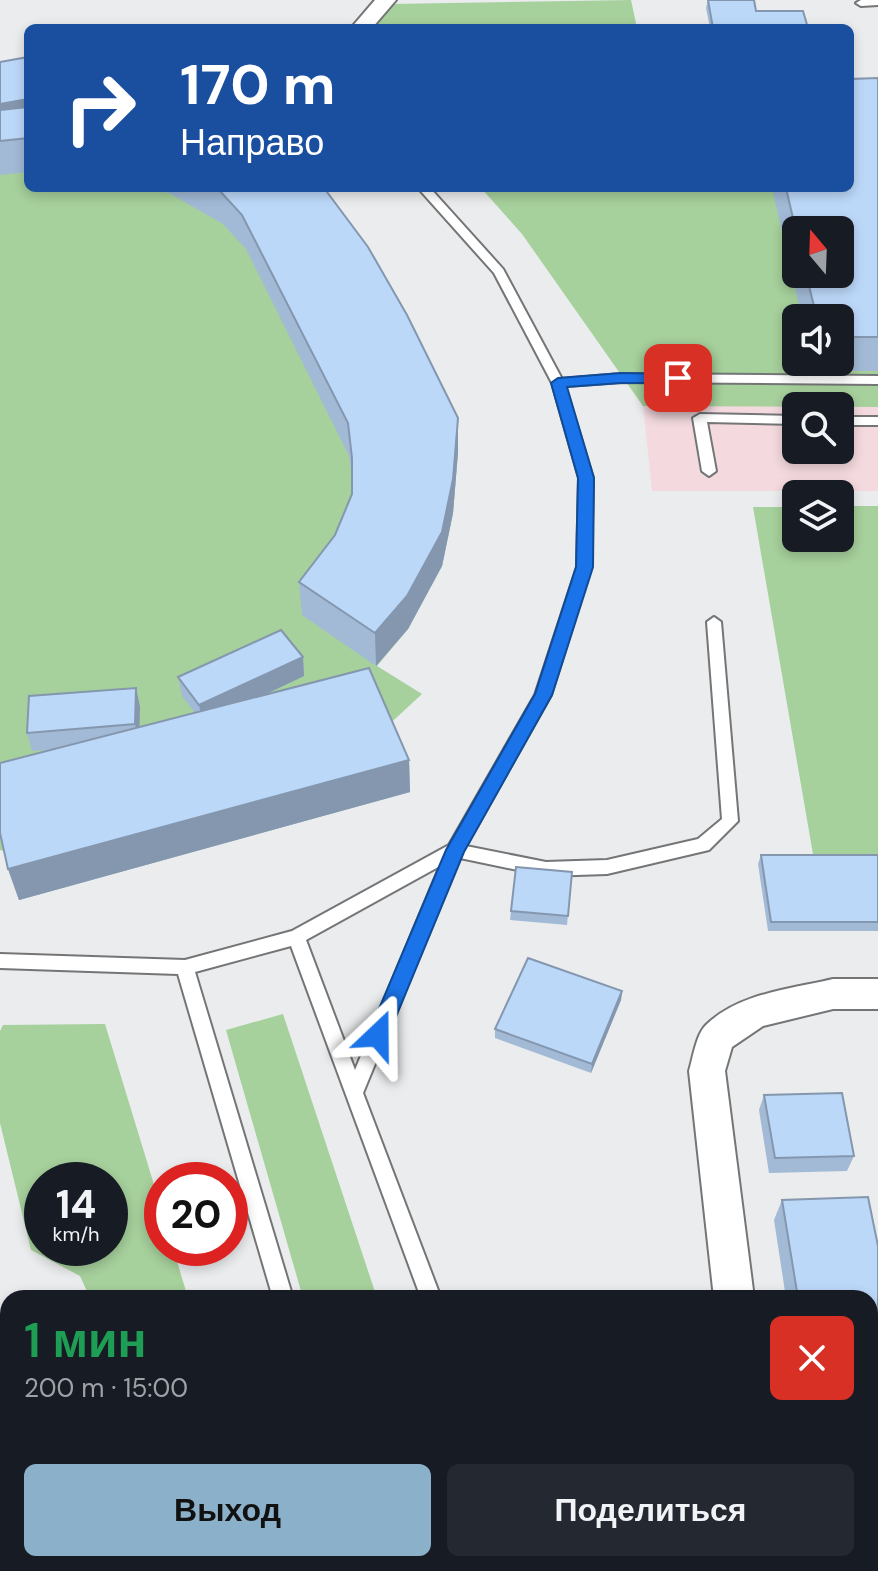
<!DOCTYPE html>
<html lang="ru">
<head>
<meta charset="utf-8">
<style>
	:root { --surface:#171b24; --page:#242831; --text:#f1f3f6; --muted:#9ea1a6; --accent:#8bb0c9 }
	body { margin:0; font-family:"DM Sans",sans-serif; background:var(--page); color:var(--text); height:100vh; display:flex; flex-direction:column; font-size:30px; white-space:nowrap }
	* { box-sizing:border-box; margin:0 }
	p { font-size:26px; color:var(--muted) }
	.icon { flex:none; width:44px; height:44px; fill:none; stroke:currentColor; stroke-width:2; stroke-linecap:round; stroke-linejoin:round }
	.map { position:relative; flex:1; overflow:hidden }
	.sheet { position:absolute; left:0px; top:1290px; width:878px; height:282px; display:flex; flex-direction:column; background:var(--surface); border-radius:24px 24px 0 0; box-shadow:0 4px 12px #0003 }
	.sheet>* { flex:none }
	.hud { position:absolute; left:24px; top:24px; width:830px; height:168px; border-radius:12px; box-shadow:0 4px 12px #0003; background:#1a4fa0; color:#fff; overflow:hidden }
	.needle { width:52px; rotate:341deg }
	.buttons { position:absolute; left:782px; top:216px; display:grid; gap:16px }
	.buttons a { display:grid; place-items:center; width:72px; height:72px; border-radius:12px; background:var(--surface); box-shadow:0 4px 12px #0003; font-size:40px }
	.speed { position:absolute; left:24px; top:1162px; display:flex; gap:16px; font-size:40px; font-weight:700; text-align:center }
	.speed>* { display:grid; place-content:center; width:104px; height:104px; border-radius:50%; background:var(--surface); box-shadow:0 4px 12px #0003; line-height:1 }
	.speed small { font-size:20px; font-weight:400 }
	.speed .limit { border:12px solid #d22; background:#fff; color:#111 }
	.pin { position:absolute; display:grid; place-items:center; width:68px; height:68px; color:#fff; margin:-34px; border-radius:16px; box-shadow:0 4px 12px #0006 }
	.me { position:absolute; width:88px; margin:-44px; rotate:23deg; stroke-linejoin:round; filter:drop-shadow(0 0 6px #0008) }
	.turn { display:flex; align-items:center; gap:28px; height:168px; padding:0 24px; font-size:36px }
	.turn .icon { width:104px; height:104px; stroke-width:2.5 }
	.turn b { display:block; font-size:56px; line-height:68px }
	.round { display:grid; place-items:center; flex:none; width:84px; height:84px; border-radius:12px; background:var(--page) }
	.summary { display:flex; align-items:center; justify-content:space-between; height:136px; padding:0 24px }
	h1 { font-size:48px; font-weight:600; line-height:60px; color:#1e9e55 }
	.cta { display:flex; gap:16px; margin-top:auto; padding:16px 24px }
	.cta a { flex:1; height:92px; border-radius:12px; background:var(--accent); color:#111; font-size:32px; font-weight:600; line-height:92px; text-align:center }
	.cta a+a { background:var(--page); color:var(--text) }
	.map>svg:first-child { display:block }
	.industrial { fill:#f4dadf }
	.green { fill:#a6d09c; fill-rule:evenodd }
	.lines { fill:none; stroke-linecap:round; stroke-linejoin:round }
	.lane-casing { stroke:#747577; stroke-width:4 }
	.street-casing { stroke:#747577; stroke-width:4 }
	.lane { fill:#fff; fill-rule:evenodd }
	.street { fill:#fff; fill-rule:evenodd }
	.wall { fill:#a2bad6; fill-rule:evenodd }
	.shaded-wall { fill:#8497ae }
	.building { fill:#bcd8f9; stroke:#8497ae; stroke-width:2 }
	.route { fill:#1a73e8; stroke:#114b97; stroke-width:2 }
</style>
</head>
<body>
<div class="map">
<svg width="878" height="1571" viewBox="0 0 878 1571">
	<rect width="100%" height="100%" fill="#eaeced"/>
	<!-- industrial -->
	<path class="industrial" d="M643,406h153v44h44v-44l38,1v84h-226z"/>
	<!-- green -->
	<g class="green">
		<path d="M631,0l6,28h-268l22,-24z"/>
		<path d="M28,91v97h264l116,160 50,104 -5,61 -11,53 -34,63 -31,37 45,28 -39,36 27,62 -391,108 -10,-48 -9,-2v-754z"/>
		<path d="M878,99v308l-235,-1 -121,-172 -41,-46h369zM796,230h44v44h-44zM796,318h44v44h-44z"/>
		<path d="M840,506h38v354h-64l-61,-353h43v31h44z"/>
		<path d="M283,1014l94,284h-74l-77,-268z"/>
		<path d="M105,1024l57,187v37h11l15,50h-98l-10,-22 -49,-26 -31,-127v-92l3,-6zM110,1180v68h-68v-68z"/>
		<path d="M184,1564h85l3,7h-86z"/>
		<path d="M380,1564h84l2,7h-84z"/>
	</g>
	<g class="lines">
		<!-- lane casing -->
		<g class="lane-casing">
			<g id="lane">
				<path d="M878,0v5l-17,1 -5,-3 5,-3z"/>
				<path d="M418,188h12l73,81 59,110 59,-5 257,2v8l-257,-2 -56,4 28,92 -2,89 -40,128 -85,151 80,16 61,-2 91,-21 24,-20 -15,-197 7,-5 7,5 17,199 -29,29 -102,24 -61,2 -86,-18 -97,235 78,205h-20l-130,-352 -96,26 98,326h-20l-95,-324 -178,-6v-14l185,6 107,-29 157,-86 86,-150 42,-128 2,-89 -27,-95 -58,-110zM440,866l-85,204 -49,-130z"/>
				<path d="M700,414l96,2v8l-89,-2 9,49 -7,5 -7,-5 -9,-53z"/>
				<rect x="840" y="417" width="38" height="8"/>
				<path d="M0,1387l8,4v72l-8,-5z"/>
				<path d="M13,1564h22l1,7h-22z"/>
				<path d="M351,1564h22l2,7h-22z"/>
				<path d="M519,1564h22l3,7h-22z"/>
			</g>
		</g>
		<!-- street casing -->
		<g class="street-casing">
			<g id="street">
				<path d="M375,0h21l-24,28h-21z"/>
				<path d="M833,979h45v30h-45l-70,17 -31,21 -7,24 29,227h-40l-25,-227c4,-13 7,-36 17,-46 33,-32 85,-36 127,-46z"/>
				<rect x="744" y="1564" width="44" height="7"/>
			</g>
		</g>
		<!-- lane -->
		<use href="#lane" class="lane"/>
		<!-- street -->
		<use href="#street" class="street"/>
	</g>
	<!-- wall -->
	<g class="wall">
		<path d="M708,0l48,11 52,17h-98l-4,-20z"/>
		<path d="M28,57v115l-28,3v-113z"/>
		<path d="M878,78v293h-64l-2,-9h28v-44h-38l-30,-130h78zM796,230l44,44h-44z"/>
		<path d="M149,188h175l134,264 -5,61 -11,53 -34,63 -32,37 -74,-51 -3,-33 36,-47 17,-41v-17l-3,-21 -103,-207 -23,-25 -54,-31z"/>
		<path d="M303,657l1,19 -42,20 147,64 1,32 -391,108 -11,-31 43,-119 -19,1 -5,-18 109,-45 4,19 -1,20 56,-14 -13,-17 -4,-19z"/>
		<path d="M761,855h117v76h-110l-10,-67z"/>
		<path d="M516,867l56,5 -5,53 -57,-5z"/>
		<path d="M622,991l-1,9 -30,73 -96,-35v-9z"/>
		<path d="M764,1095l90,61 -7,15 -78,2 -10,-63z"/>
		<path d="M782,1200l96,46v89h-8v-37h-84l-12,-78z"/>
		<path d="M870,1352l8,9v132h-8z"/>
		<path d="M838,1564h32l8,7h-39z"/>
	</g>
	<!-- shaded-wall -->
	<g class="shaded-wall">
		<path d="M28,99v34l-28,5v-34z"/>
		<path d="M458,418v34l-5,61 -11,53 -34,63 -32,37 -1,-33z"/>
		<path d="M303,657l1,19 -101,48 -4,-19z"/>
		<path d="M136,688l4,19 -1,36 -4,-19z"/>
		<path d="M409,760l1,32 -391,108 -11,-31z"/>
		<path d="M622,991l-1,9 -30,73 1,-9z"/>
	</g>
	<!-- building -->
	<g class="building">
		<path d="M708,0h46l2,11h47l5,17h-95z"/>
		<path d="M28,57v42l-28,5v-42z"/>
		<path d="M878,78v259h-38v-19h-23l-11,-44h34v-44l-44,1 -10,-43h64v-109z"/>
		<path d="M28,107v31l-28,3v-31z"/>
		<path d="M215,188h109l44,59 39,68 51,103 -5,61 -11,53 -35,64 -32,37 -76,-51 36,-47 17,-41v-36l-4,-35 -106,-208 -22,-24z"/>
		<path d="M281,630l22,27 -104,48 -21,-28z"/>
		<path d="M369,668l40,92 -401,109 -8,-36v-70z"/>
		<path d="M136,688l-1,36 -108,9 2,-37z"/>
		<path d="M761,855h117v67h-107z"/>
		<path d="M516,867l56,5 -4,44 -57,-5z"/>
		<path d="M528,958l94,33 -30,73 -97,-35z"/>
		<path d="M842,1093l12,63 -79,2 -11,-63z"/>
		<path d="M868,1197l10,49v71h-8v-19h-72l-16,-98z"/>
		<path d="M870,1352h6l2,9v121l-8,1z"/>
		<path d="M870,1510h8v61h-29l-2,-7h23z"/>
	</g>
	<!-- route -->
	<path class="route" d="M621,373l57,1 8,4 -8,5h-57l-54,4 27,91 -1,89 -41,128 -88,157 -78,189 -8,3 -7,-3 -3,-6 78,-185 89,-156 41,-127 2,-89 -27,-95 7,-5z"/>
</svg>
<div class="buttons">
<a><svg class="needle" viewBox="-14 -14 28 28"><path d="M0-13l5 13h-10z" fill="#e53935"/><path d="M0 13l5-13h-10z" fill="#9ea1a6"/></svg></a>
<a><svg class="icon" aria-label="sound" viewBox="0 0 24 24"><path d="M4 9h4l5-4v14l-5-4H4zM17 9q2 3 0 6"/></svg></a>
<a><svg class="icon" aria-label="search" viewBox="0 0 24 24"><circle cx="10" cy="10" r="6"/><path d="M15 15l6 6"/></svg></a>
<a><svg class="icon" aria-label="layers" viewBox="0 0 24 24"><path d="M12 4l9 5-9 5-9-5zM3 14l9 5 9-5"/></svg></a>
</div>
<div class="speed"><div>14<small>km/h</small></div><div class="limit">20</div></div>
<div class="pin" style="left:678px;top:378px;background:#d93025"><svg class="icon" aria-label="arrive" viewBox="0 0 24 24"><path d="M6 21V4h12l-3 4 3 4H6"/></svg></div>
<svg class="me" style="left:378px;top:1035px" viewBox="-20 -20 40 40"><path d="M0-17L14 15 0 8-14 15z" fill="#1a73e8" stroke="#fff" stroke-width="4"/></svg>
<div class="hud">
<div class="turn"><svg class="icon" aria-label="right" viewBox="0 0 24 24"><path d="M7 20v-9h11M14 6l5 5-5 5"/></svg><div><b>170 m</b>Направо</div></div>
</div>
<section class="sheet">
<div class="summary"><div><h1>1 мин</h1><p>200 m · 15:00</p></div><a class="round" style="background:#d93025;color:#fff"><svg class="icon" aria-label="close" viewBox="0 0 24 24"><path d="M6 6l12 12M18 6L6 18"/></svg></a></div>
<div class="cta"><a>Выход</a><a>Поделиться</a></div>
</section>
</div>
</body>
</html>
